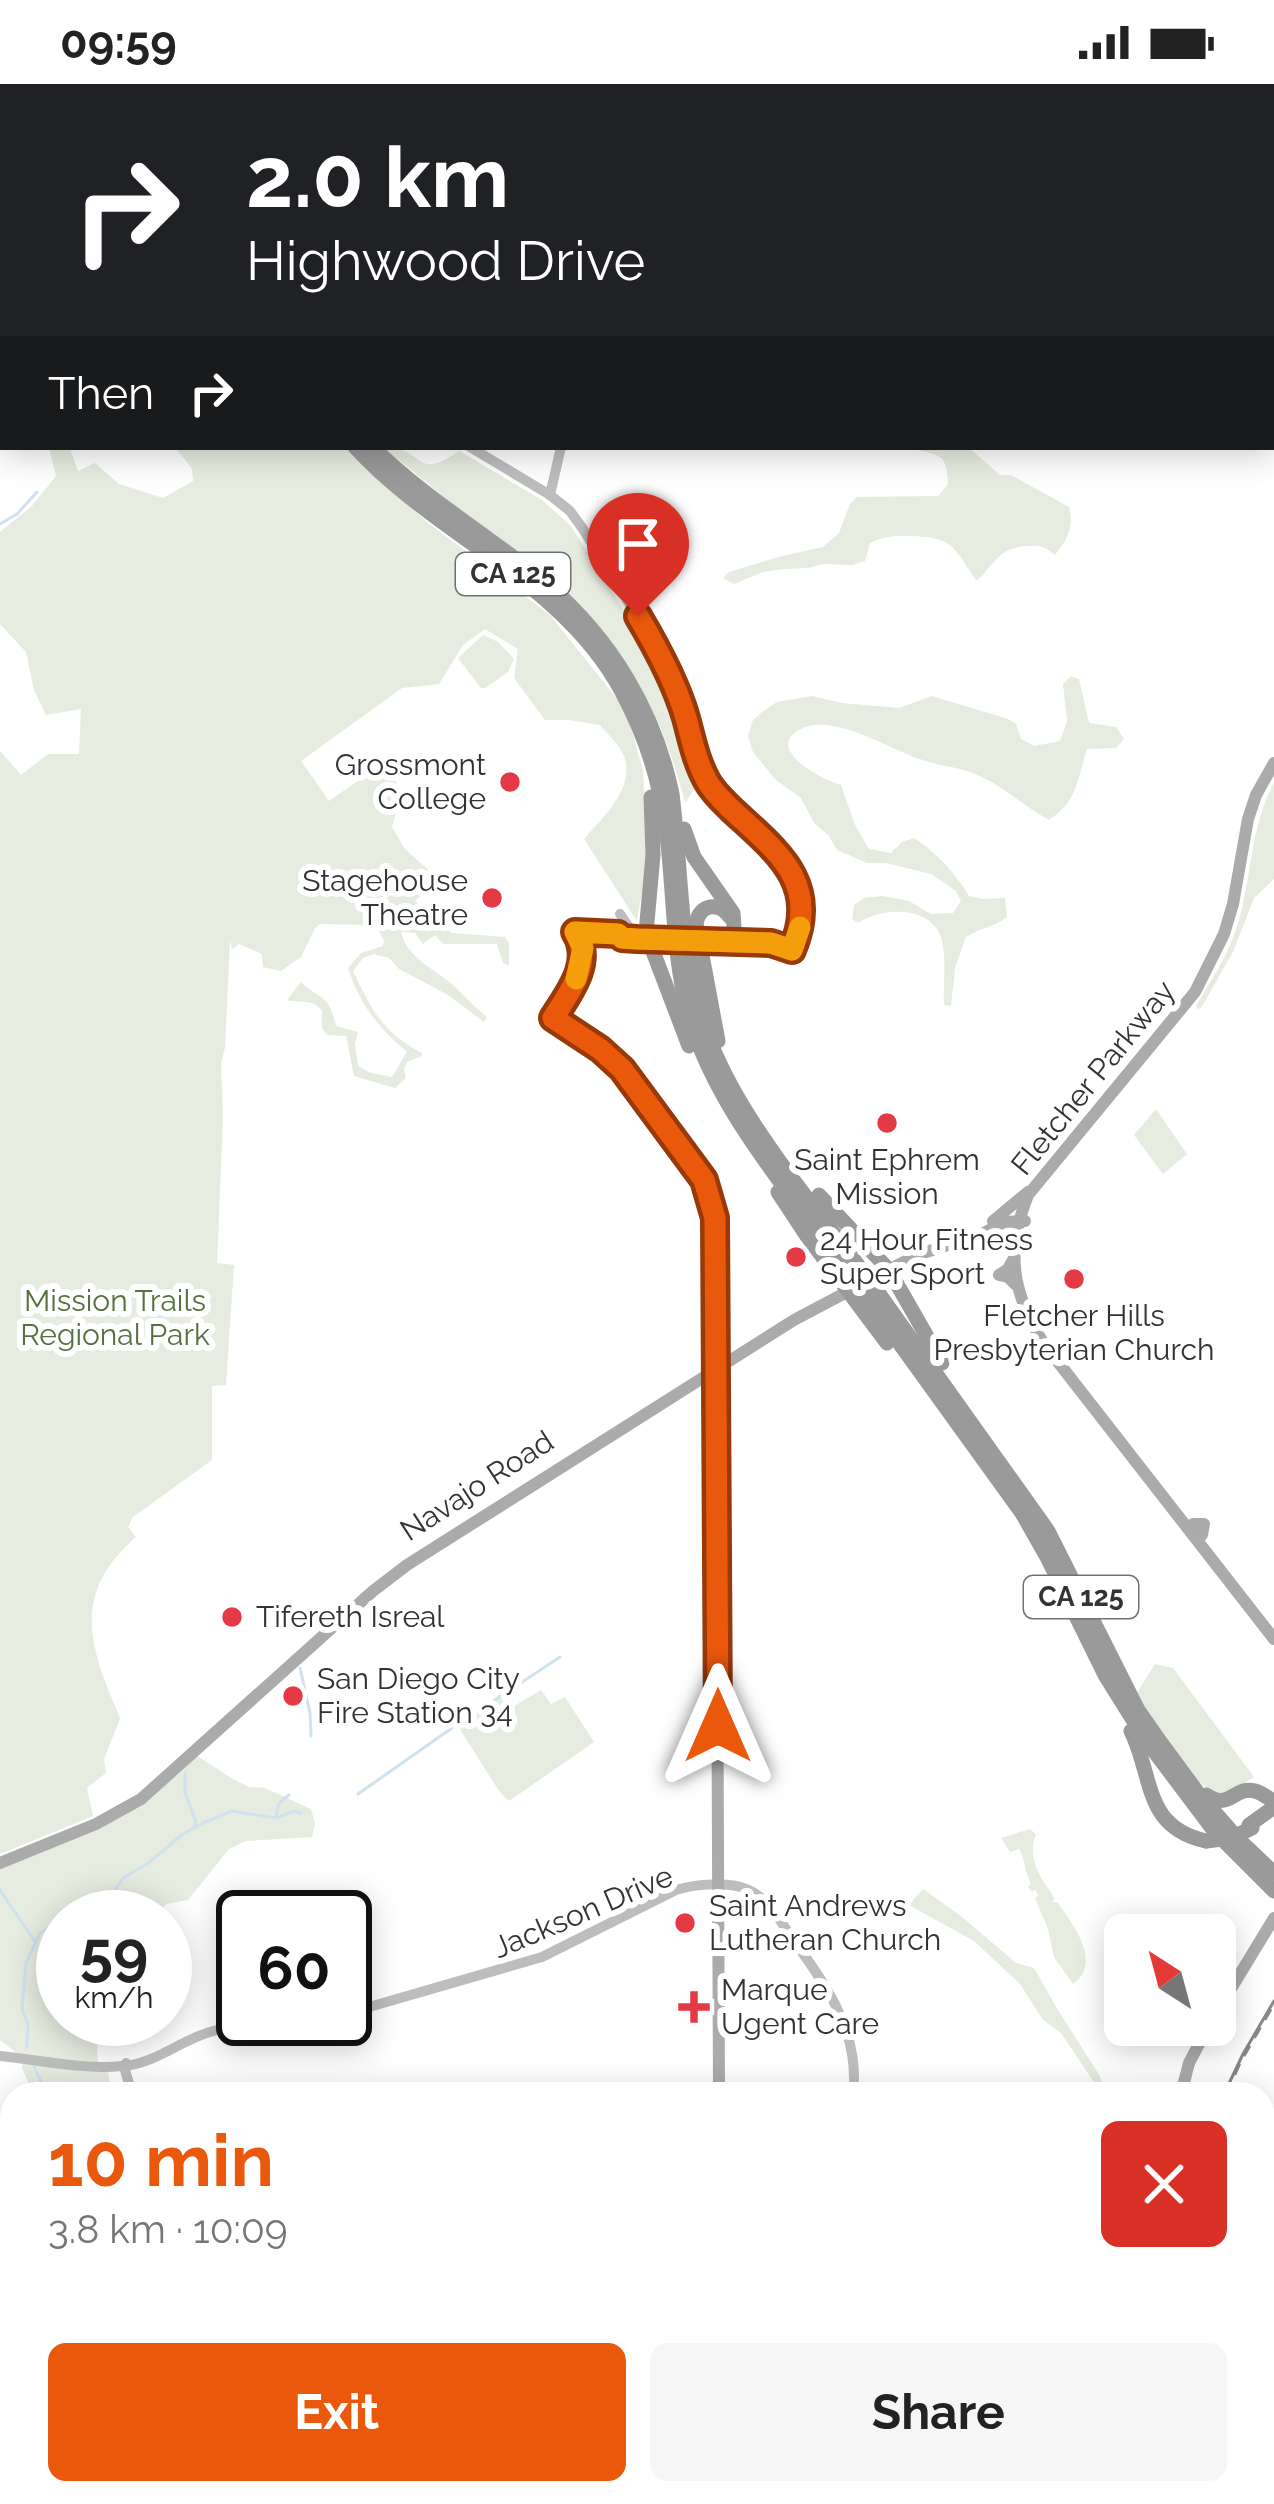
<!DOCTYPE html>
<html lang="en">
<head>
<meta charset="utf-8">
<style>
	:root { --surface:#fff; --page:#f6f6f6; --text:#222; --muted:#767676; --accent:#ea580c }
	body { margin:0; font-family:Raleway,sans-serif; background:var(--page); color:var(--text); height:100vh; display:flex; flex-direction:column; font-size:45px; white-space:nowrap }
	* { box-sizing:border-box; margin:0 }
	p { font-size:39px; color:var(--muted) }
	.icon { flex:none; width:66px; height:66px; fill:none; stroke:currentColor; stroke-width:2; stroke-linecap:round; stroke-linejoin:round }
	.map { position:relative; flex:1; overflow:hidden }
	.panel { position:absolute; left:0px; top:1998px; width:1275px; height:423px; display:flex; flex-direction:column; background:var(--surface); border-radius:36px 36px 0 0; box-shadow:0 6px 30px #0003 }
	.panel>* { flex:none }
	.top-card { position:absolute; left:0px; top:0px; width:1275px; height:366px; box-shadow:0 6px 30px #0003; background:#202124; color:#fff; overflow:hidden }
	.needle { width:78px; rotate:324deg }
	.tools { position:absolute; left:1104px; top:1830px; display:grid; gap:24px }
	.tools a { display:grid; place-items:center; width:132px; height:132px; border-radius:18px; background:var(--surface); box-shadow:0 6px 30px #0003; font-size:60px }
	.speed { position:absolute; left:36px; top:1806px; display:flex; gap:24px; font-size:60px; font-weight:700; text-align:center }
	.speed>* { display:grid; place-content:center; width:156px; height:156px; border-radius:50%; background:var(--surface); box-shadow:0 6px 30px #0003; line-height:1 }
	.speed small { font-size:30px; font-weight:400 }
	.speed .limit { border:6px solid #111; border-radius:18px; background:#fff; color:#111 }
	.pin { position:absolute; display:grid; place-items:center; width:102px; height:102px; color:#fff; margin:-123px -51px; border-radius:50% 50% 50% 0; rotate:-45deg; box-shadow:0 0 12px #0007 }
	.pin .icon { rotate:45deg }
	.me { position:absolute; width:132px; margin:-66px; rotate:0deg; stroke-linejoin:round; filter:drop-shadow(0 0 9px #0008) }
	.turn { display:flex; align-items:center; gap:42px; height:252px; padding:0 48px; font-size:54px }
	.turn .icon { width:156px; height:156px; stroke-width:2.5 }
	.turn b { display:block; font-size:84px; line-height:102px }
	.then { display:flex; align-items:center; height:114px; padding:0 48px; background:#0003; gap:24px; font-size:45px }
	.round { display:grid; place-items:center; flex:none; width:126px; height:126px; border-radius:18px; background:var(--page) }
	.headline { display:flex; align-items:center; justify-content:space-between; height:204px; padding:0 48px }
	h1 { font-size:72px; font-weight:700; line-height:90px; color:var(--accent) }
	.primary-button { display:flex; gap:24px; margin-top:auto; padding:24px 48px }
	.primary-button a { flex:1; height:138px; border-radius:18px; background:var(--accent); color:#fff; font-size:48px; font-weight:700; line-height:138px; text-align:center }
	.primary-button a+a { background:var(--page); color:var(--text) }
	.status { display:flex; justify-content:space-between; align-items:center; height:84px; padding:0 60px; background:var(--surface); direction:ltr }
	.status svg { height:33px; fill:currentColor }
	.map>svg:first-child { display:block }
	.green { fill:#e6ecdf }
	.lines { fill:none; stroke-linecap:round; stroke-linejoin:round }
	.stream { stroke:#cfe2ee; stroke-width:3 }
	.secondary { stroke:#bdbdbd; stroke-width:10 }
	.primary { stroke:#ababab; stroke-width:12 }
	.motorway { stroke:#9a9a9a; stroke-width:15 }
	.tram { stroke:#888; stroke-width:3 }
	.rail { stroke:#888; stroke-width:3; stroke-dasharray:12 9; stroke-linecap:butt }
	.secondary-bridge { stroke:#bdbdbd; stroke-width:10 }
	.motorway-bridge { stroke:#9a9a9a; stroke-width:15 }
	.route-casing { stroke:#983908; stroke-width:30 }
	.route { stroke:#ea580c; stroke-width:21 }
	.slow { stroke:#f59e0b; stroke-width:21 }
	.poi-dot { fill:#e63946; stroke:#fff; stroke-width:4.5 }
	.labels { text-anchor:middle; stroke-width:12; stroke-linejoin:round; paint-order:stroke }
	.shield { fill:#fff; stroke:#707070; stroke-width:3 }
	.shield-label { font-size:27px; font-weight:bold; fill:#333 }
	.poi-label { font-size:30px; fill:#333; stroke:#fff; text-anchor:start }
	.street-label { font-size:30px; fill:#333; stroke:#fff }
	.park-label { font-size:30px; fill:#56703f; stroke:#fff }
</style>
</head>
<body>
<div class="status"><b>09:59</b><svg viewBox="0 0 49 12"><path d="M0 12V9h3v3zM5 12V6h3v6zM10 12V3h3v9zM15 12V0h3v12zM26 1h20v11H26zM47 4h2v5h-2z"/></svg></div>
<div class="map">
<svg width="1274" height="2420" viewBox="0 0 1274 2420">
	<rect width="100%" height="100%" fill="#fff"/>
	<!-- green -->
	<g class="green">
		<path d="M175,363h169l83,75 123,93 76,95 17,61 4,67 -2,36 -8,47 -53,-82c18,-21 52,-51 40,-83 -4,-11 -17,-22 -24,-31l-31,-5h-24l-31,-42 4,-29 -33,-20 -22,16 -24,39 -37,4 -101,73 28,40 56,-39 17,31 -10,34 12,21 29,26 1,9 -19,18 37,32 53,4 4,6v23l-6,-3 -6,-19h-54l-8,-9 -12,9 -8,-11 -14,-1c6,28 38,38 56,57 10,10 19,19 30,28l-3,5 -36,-27 -49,-26 -10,-11 -15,-4 -11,4 -10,13c18,38 30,62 69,82v3l-15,6 -3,7 2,9 -11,10 -41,-12 -8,-40 -19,-1 -5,-7v-17c-8,-13 -21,-7 -35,-11l14,-18c21,20 27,10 35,44l22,6 -3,12 3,22 13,7 21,4 15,-25c-28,-23 -48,-49 -59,-84l13,-15 22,-7 1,-5 -8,-16 -56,-1 -5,4 -14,29 -20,14 -18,-4 -1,-13 -23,-10 -7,5 -2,-9 -5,108 -4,15 2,55 -6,145 17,2 -8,120 -14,1v74l-79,57 -5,10 8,10c-55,48 -52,92 -27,155 4,10 8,17 11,27l-16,40 2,14 -19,15 6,28 -93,38v-1103l21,24 27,-21h31l2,-45 -35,6 -12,-25 -8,-38 -26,-28v-92l31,-25 25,-31 -7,-28 21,1 8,22 17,-8 24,21 44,14 30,-17 -1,-12z"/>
		<path d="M383,363c44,0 30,36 76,4l83,49 29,26 73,117 35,81 19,59 -13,20c-19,-75 -45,-129 -96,-187z"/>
		<path d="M909,363h59l32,28h11l58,32c5,19 -1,32 -14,48 -11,-9 -14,-10 -28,-9 -29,2 -31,16 -50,35 -25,-35 -22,-44 -69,-45 -13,0 -25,0 -38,7l-5,18 -13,4 -29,-1 -15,4 -24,1 -21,3 -29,12 -11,-6 6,-6 53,-16 41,-9 16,-14 11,-29 7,-7 81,-1 10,-12c-1,-35 -11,-27 -39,-37z"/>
		<path d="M483,551l15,7 16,17 -6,13 -23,16h-4l-23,-30z"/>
		<path d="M1071,592l8,3 10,44 27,4 8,12 -8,9 -29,1c-11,33 -8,50 -38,71 -25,-13 -45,-34 -72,-45 -17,-8 -37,-9 -54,-15 -32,-9 -92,-51 -126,-29 -31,21 29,50 44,54l14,40 14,24 22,4 11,-11 12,-4c23,15 41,35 55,58l14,3 22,-1 2,19c-12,10 -27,11 -41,20l-11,31 -4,38 -7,-1c-1,-21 3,-48 -3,-68 -11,-32 -60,-30 -83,-14l-6,-4 2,-14 10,-7 18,-2 27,5 22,13 22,-1 8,-12 -5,-10 -25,-17 -45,-11h-19l-30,-13 -8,-14 -15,-13 -13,-25 -25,-18 -23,-28 -5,-16 5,-16 9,-8 15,-10 36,-6 29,7 57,5 33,-12 76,23 8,5 5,15 13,7 26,-5 7,-20 -4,-37z"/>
		<path d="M1274,699v96l-20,19 -21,54 -32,56 -4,1 -1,-3c18,-30 37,-59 45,-94 11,-43 11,-89 33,-129z"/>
		<path d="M1156,1025l31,45 -24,20 -29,-39z"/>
		<path d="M1155,1580l18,4 81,109 -30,20c-37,-12 -66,-70 -89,-101z"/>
		<path d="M541,1606l10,14 14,-7 29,45 -85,59 -10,-10 -43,-68 44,-27 8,14z"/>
		<path d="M197,1672l36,23 16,8 16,1 46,21 4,15 -3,13 -66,4 -17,8 -41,51 -21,4 -18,13h-86v102h16l18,21 1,25 10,7 3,22h-78l-11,-26 1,-10 -23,-18v-173l97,-40z"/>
		<path d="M1030,1745l6,5c-10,26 5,44 19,65l-3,3h5c16,22 46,61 16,82l-19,-27 -6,-28 -13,-31 3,-2 -2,-6 -5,1 -3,-4 3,-4c-7,-10 -5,-23 -12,-34l-9,3 -9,-14z"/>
		<path d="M923,1805l39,28 54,46 18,5 22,39 44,69 5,18h-8l-2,-10 -34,-51 -18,-13 -23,-36 -46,-43 -65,-36z"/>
		<path d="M44,2409h337l-2,11h-329z"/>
	</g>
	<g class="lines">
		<!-- stream -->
		<g class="stream">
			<path d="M0,440l17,-10 20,-22"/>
			<path d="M300,1584l10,45 1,23"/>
			<path d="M455,1642l105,-69"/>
			<path d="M185,1689v20l11,29 -2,6"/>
			<path d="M358,1710l94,-66"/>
			<path d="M276,1732l3,-13 10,-8"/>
			<path d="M0,1806l36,53"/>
			<path d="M87,1833l16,-10 20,-29 24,-14 36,-30 20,-11 29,-12 43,7 20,-7 6,2"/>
			<path d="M27,1963l1,-23 -6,-15 4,-46 14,-30 12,-7 11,-1"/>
			<path d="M34,1982l8,18"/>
			<path d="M44,2005l2,5"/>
		</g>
		<!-- secondary -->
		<g class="secondary">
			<path d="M206,0l2,3"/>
			<path d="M1051,0l3,3"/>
			<path d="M255,3l4,-3"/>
			<path d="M801,3l3,-3"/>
			<path d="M1272,154l2,-2"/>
			<path d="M1272,188l2,3"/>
			<path d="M470,363l80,48 20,16 13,18 68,109 24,51 17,56 18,43 69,65 12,19 12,36 -1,14 -10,28 -24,-9 -64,-5"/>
			<path d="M550,411l11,-48"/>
			<path d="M620,830l13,19"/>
			<path d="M649,850l-74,-2c19,30 -6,60 -22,86l47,31 23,20 81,111 11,38 1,145"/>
			<path d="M345,1930l197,-57 134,-67c20,-6 53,-9 73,0 20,9 31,31 43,48 31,43 63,86 62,142"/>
			<path d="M0,1972c40,4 83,14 122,10 33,-2 57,-25 88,-34 41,-13 89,-8 132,-13"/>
			<path d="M126,1979l-1,7 7,24"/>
			<path d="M1263,2051l11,3"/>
			<path d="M486,2409l17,11"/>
			<path d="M1175,2420l11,-11"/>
		</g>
		<!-- primary -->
		<g class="primary">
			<path d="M6,0l1,3"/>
			<path d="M0,77l3,-6"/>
			<path d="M1274,679l-18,32 -8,24 -15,85 -9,30 -29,58 -167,203c-23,57 -16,98 16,149l230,295"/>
			<path d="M993,1137l35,-29"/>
			<path d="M1013,1176l-5,9 -9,6 9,2 8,8"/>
			<path d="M716,1280l3,730"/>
			<path d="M1193,1440h11l-2,11"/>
			<path d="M0,1779l96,-39 45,-25 232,-208 34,-26 387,-245 123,-65 65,-21 22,-12 21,-1"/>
			<path d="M1215,1931l59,-97"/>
			<path d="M1181,2010l8,-31 20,-38"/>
			<path d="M1263,2291l11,-6"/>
			<path d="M654,2420l4,-11"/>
			<path d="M1090,2420l7,-11"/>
		</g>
		<!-- motorway -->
		<g class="motorway">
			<path d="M85,0l3,3"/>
			<path d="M142,0v3"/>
			<path d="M41,3l5,-3"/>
			<path d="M57,3l4,-3"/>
			<path d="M0,18l3,-2"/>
			<path d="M0,33l3,-2"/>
			<path d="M0,45l3,-2"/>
			<path d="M355,363c82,90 208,134 267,245 17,32 31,68 38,103 16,71 9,146 28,217 26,96 104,183 162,263"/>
			<path d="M373,363c53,53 117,89 174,137 64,55 108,127 125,210 8,63 8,130 21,192 22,107 104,196 167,282"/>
			<path d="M651,713l2,58 -7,78 43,113"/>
			<path d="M684,745l10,28 39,56 2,29"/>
			<path d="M718,957l-22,-118c4,-19 23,-22 34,-6"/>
			<path d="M778,1108l29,44 80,107"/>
			<path d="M819,1111l70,75 53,93"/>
			<path d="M875,1204l173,243 90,179 23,33 37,50 40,46 36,34"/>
			<path d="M864,1210l158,219 25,44 58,118 40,64 70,93 59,59"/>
			<path d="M1131,1647c23,47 12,96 75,110"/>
			<path d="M1206,1711c24,16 27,-9 49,-4 7,2 13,7 19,10"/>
			<path d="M1249,1741l25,-18"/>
		</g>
		<!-- tram -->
		<g class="tram">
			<path d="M1224,2010l19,-40 31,-53"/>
			<path d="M1118,2420l4,-11"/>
		</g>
		<!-- rail -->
		<g class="rail">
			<path d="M1226,2010l15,-33 33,-57"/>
			<path d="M1119,2420l5,-11"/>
		</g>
		<!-- secondary-bridge -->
		<path class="secondary-bridge" d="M661,850l43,2"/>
		<!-- motorway-bridge -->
		<g class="motorway-bridge">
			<path d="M0,55l3,-1"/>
			<path d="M860,1184l15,20"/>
			<path d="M850,1191l14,19"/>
			<path d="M1206,1757l25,-3 21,-10"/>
		</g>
	</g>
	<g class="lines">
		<!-- route casing -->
		<g class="route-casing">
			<path id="route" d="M638,532c19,32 38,67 48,102 6,22 10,43 21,63 6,11 15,19 24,28 45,42 90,73 61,141l-21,-7 -134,-4 -15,-1 -4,-4 -43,-2c19,30 -6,61 -22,86l47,31 22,20 82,111 11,38 3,508"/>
		</g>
		<!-- route -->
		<use href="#route" class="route"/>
		<!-- slow -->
		<path class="slow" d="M576,895l7,-31 -8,-16 43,2 4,4 15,1 134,4 21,7 8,-23"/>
	</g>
	<!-- markers -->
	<g class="poi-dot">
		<circle cx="510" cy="698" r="12"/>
		<circle cx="492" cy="814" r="12"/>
		<circle cx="887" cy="1039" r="12"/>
		<circle cx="796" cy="1173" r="12"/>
		<circle cx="1074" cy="1195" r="12"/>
		<circle cx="232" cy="1533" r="12"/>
		<circle cx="293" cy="1612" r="12"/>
		<circle cx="685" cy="1839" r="12"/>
		<path d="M688 1905h12v12h12v12h-12v12h-12v-12h-12v-12h12z"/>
	</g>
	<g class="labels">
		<!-- shield labels -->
		<g class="shield">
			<rect x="456" y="469" width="114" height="42" rx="9"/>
			<rect x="1024" y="1492" width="114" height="42" rx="9"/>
		</g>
		<g class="shield-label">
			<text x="513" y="499">CA 125</text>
			<text x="1081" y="1522">CA 125</text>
		</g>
		<!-- poi labels -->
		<g class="poi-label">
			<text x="486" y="691" text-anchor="end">Grossmont<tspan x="486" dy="34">College</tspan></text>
			<text x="468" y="807" text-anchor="end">Stagehouse<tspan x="468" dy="34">Theatre</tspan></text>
			<text x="887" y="1086" text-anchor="middle">Saint Ephrem<tspan x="887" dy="34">Mission</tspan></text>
			<text x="820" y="1166">24 Hour Fitness<tspan x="820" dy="34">Super Sport</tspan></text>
			<text x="1074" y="1242" text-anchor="middle">Fletcher Hills<tspan x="1074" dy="34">Presbyterian Church</tspan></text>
			<text x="256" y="1543">Tifereth Isreal</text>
			<text x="317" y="1605">San Diego City<tspan x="317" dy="34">Fire Station 34</tspan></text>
			<text x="709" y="1832">Saint Andrews<tspan x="709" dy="34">Lutheran Church</tspan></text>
			<text x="721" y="1916">Marque<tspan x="721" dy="34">Ugent Care</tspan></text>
		</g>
		<!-- street labels -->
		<g class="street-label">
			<text transform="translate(1093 994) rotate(-51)" y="10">Fletcher Parkway</text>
			<text transform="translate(477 1402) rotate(-33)" y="10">Navajo Road</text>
			<text transform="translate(583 1828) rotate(-23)" y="10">Jackson Drive</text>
		</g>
		<!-- park labels -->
		<g class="park-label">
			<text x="115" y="1227">Mission Trails<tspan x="115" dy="34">Regional Park</tspan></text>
		</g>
	</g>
</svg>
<div class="tools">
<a><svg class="needle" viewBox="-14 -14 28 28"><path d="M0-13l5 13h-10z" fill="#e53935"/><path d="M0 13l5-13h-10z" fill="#767676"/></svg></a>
</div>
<div class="speed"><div>59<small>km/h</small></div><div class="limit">60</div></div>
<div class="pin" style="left:638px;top:532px;background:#d93025"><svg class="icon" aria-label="arrive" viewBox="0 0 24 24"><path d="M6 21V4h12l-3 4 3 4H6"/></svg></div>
<svg class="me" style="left:718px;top:1642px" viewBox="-20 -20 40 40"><path d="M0-17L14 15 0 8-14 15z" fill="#ea580c" stroke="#fff" stroke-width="4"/></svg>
<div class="top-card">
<div class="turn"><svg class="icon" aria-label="right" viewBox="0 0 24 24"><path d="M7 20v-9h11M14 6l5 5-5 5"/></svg><div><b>2.0 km</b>Highwood Drive</div></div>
<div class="then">Then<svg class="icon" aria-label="right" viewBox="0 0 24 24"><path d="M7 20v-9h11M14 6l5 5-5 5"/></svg></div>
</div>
<section class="panel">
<div class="headline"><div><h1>10 min</h1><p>3.8 km · 10:09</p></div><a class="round" style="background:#d93025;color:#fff"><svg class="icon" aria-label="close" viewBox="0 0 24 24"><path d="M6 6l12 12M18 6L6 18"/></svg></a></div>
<div class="primary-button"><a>Exit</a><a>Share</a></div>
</section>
</div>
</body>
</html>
